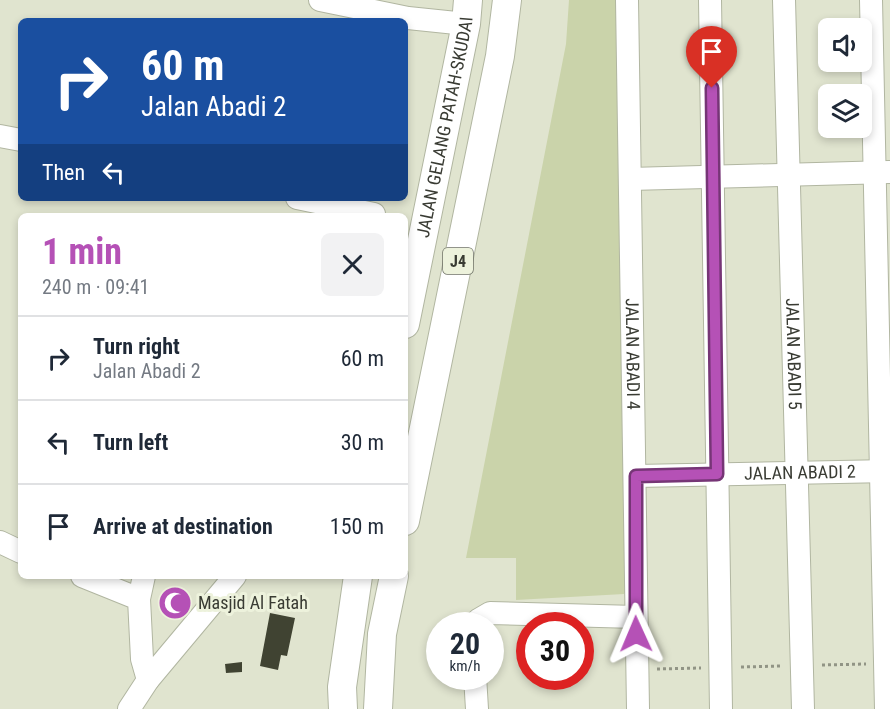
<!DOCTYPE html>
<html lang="en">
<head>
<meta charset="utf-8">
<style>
	:root { --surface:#fff; --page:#f2f2f3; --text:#1f2937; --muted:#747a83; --line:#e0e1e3; --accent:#b551b6 }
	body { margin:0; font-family:"Roboto Condensed",sans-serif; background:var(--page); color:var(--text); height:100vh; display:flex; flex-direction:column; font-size:22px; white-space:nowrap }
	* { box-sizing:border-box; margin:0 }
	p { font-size:20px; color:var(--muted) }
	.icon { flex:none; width:33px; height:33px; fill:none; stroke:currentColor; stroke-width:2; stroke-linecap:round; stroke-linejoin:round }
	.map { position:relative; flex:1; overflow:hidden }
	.panel { position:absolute; left:18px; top:213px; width:390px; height:366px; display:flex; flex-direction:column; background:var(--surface); border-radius:9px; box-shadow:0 3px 9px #0003 }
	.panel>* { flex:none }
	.top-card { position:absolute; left:18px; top:18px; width:390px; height:183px; border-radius:9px; box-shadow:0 3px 9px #0003; background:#1a4fa0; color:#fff; overflow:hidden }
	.tools { position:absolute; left:818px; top:18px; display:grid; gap:12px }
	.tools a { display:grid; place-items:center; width:54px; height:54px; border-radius:9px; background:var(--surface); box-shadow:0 3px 9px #0003; font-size:30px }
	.speed { position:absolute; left:426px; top:612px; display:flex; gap:12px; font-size:30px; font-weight:700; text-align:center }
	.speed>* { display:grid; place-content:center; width:78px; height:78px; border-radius:50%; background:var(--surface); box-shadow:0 3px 9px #0003; line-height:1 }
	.speed small { font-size:15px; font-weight:400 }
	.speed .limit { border:9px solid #d22; background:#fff; color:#111 }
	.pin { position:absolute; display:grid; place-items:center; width:51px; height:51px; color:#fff; margin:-62px -26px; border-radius:50% 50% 50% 0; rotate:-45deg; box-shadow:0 0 6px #0007 }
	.pin .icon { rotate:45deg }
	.me { position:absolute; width:66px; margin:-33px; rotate:359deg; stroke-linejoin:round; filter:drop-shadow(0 0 4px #0008) }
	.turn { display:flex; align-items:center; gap:21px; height:126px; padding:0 24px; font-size:27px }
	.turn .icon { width:78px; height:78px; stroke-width:2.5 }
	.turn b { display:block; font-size:42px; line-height:51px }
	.then { display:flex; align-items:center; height:57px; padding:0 24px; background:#0003; gap:12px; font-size:22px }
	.round { display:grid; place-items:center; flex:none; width:63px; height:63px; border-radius:9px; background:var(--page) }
	.summary { display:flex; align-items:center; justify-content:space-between; height:102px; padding:0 24px }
	h1 { font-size:36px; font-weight:700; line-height:45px; color:var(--accent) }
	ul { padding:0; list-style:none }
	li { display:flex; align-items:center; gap:18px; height:84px; padding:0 24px; border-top:2px solid var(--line) }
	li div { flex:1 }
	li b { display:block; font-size:22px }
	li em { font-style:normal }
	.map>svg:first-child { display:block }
	.green { fill:#cad3aa }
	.building { fill:#404332 }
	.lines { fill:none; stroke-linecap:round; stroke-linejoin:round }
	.minor-casing { stroke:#b1b6a1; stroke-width:24 }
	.major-casing { stroke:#b1b6a1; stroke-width:30 }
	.path { stroke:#919485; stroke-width:3; stroke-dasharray:3 3; stroke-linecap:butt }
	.minor { stroke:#fff; stroke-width:22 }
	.major { stroke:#fff; stroke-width:28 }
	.route-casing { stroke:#763576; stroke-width:15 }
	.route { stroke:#b551b6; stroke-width:10 }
	.labels { text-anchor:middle; stroke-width:6; stroke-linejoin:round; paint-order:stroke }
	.shield { fill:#edf2dc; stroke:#6f7266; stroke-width:1.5 }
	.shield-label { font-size:16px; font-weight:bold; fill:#393b33 }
	.street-label { font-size:18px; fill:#393b33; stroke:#edf2dc }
	.poi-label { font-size:18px; fill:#393b33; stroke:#edf2dc; text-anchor:start }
</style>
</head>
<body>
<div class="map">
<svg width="890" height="709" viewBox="0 0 890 709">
	<rect width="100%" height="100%" fill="#e0e4cf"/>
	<!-- green -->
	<path class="green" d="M569,0h48l10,589 -3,5 -108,6v-42h-50l100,-514z"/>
	<!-- building -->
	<g class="building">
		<path d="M270,613l25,5 -8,38 -6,-1 -3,15 -18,-4z"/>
		<path d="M242,662v10l-16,1 -1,-9z"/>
	</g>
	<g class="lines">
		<!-- minor casing -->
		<g class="minor-casing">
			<g id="minor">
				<path d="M320,0l88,18 58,6"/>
				<path id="s1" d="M627,0l11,709"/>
				<path d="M710,0l11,709"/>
				<path id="s2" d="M784,0l19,709"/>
				<path d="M871,0l15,709"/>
				<path d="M0,136l21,4"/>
				<path d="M630,179l259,-7"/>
				<path d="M297,198l77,16"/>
				<path id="s3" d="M636,476l254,-5"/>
				<path d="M0,542l21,10"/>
				<path d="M82,576l57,23 3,60 6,21"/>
				<path d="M139,599l5,-23"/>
				<path d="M476,626l2,-6 12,-7 146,4"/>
				<path d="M475,676l2,33"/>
				<path d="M129,709l19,-29 87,-104"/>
			</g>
		</g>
		<!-- major casing -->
		<g class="major-casing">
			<g id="major">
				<path id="s4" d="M405,324l61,-300 2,-24"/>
				<path d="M405,521l95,-465 7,-56"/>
				<path d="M343,709l-1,-22 16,-111"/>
				<path d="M378,709l4,-75 12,-58"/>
			</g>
		</g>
		<!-- path -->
		<g class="path">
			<path d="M822,665l44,-1"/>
			<path d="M741,667l41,-1"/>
			<path d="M657,669l44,-1"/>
		</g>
		<!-- minor -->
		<use href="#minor" class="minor"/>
		<!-- major -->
		<use href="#major" class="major"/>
	</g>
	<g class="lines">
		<!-- route casing -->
		<g class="route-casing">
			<path id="route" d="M636,634v-158l81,-2 -5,-386"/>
		</g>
		<!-- route -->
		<use href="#route" class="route"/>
	</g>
	<!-- icons -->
	<defs>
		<g id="mosque-disc" transform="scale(1.725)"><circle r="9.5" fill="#b551b6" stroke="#edf2dc"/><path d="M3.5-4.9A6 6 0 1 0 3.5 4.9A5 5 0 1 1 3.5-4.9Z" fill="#fff"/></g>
	</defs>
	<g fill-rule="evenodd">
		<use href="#mosque-disc" x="175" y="603"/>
	</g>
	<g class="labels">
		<!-- shield labels -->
		<rect class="shield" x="443" y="248" width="30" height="26" rx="4.5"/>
		<g class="shield-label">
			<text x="458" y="267">J4</text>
		</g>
		<!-- street labels -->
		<g class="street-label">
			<text dy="6" stroke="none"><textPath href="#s4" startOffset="201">JALAN GELANG PATAH-SKUDAI</textPath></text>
			<text dy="6" stroke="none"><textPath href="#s1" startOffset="354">JALAN ABADI 4</textPath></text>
			<text dy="6" stroke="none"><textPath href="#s2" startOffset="354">JALAN ABADI 5</textPath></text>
			<text dy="6" stroke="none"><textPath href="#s3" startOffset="164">JALAN ABADI 2</textPath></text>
		</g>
		<!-- poi labels -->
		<g class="poi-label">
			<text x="198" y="609">Masjid Al Fatah</text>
		</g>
	</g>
</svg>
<div class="tools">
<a><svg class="icon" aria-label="sound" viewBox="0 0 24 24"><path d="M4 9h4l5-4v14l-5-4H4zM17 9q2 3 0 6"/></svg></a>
<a><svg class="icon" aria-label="layers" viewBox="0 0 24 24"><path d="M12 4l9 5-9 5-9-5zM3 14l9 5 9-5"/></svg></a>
</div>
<div class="speed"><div>20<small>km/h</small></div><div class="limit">30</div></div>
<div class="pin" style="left:712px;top:88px;background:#d93025"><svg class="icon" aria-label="arrive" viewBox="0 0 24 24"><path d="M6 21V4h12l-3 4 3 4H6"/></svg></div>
<svg class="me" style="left:636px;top:634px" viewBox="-20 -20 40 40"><path d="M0-17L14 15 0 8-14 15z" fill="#b551b6" stroke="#fff" stroke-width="4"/></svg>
<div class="top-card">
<div class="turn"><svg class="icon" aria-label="right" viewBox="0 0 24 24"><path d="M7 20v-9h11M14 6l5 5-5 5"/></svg><div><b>60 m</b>Jalan Abadi 2</div></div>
<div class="then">Then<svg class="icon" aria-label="left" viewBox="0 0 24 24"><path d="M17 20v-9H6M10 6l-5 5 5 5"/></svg></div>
</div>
<section class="panel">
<div class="summary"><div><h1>1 min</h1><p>240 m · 09:41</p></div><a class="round"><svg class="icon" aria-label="close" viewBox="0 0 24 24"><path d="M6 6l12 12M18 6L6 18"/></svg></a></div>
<ul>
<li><svg class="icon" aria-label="right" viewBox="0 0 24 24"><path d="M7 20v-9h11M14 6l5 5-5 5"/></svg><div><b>Turn right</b><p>Jalan Abadi 2</p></div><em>60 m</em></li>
<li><svg class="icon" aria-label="left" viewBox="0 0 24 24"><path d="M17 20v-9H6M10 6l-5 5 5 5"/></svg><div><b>Turn left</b></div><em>30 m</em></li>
<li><svg class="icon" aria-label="arrive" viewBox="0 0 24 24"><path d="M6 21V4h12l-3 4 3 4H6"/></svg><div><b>Arrive at destination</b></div><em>150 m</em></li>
</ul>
</section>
</div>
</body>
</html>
